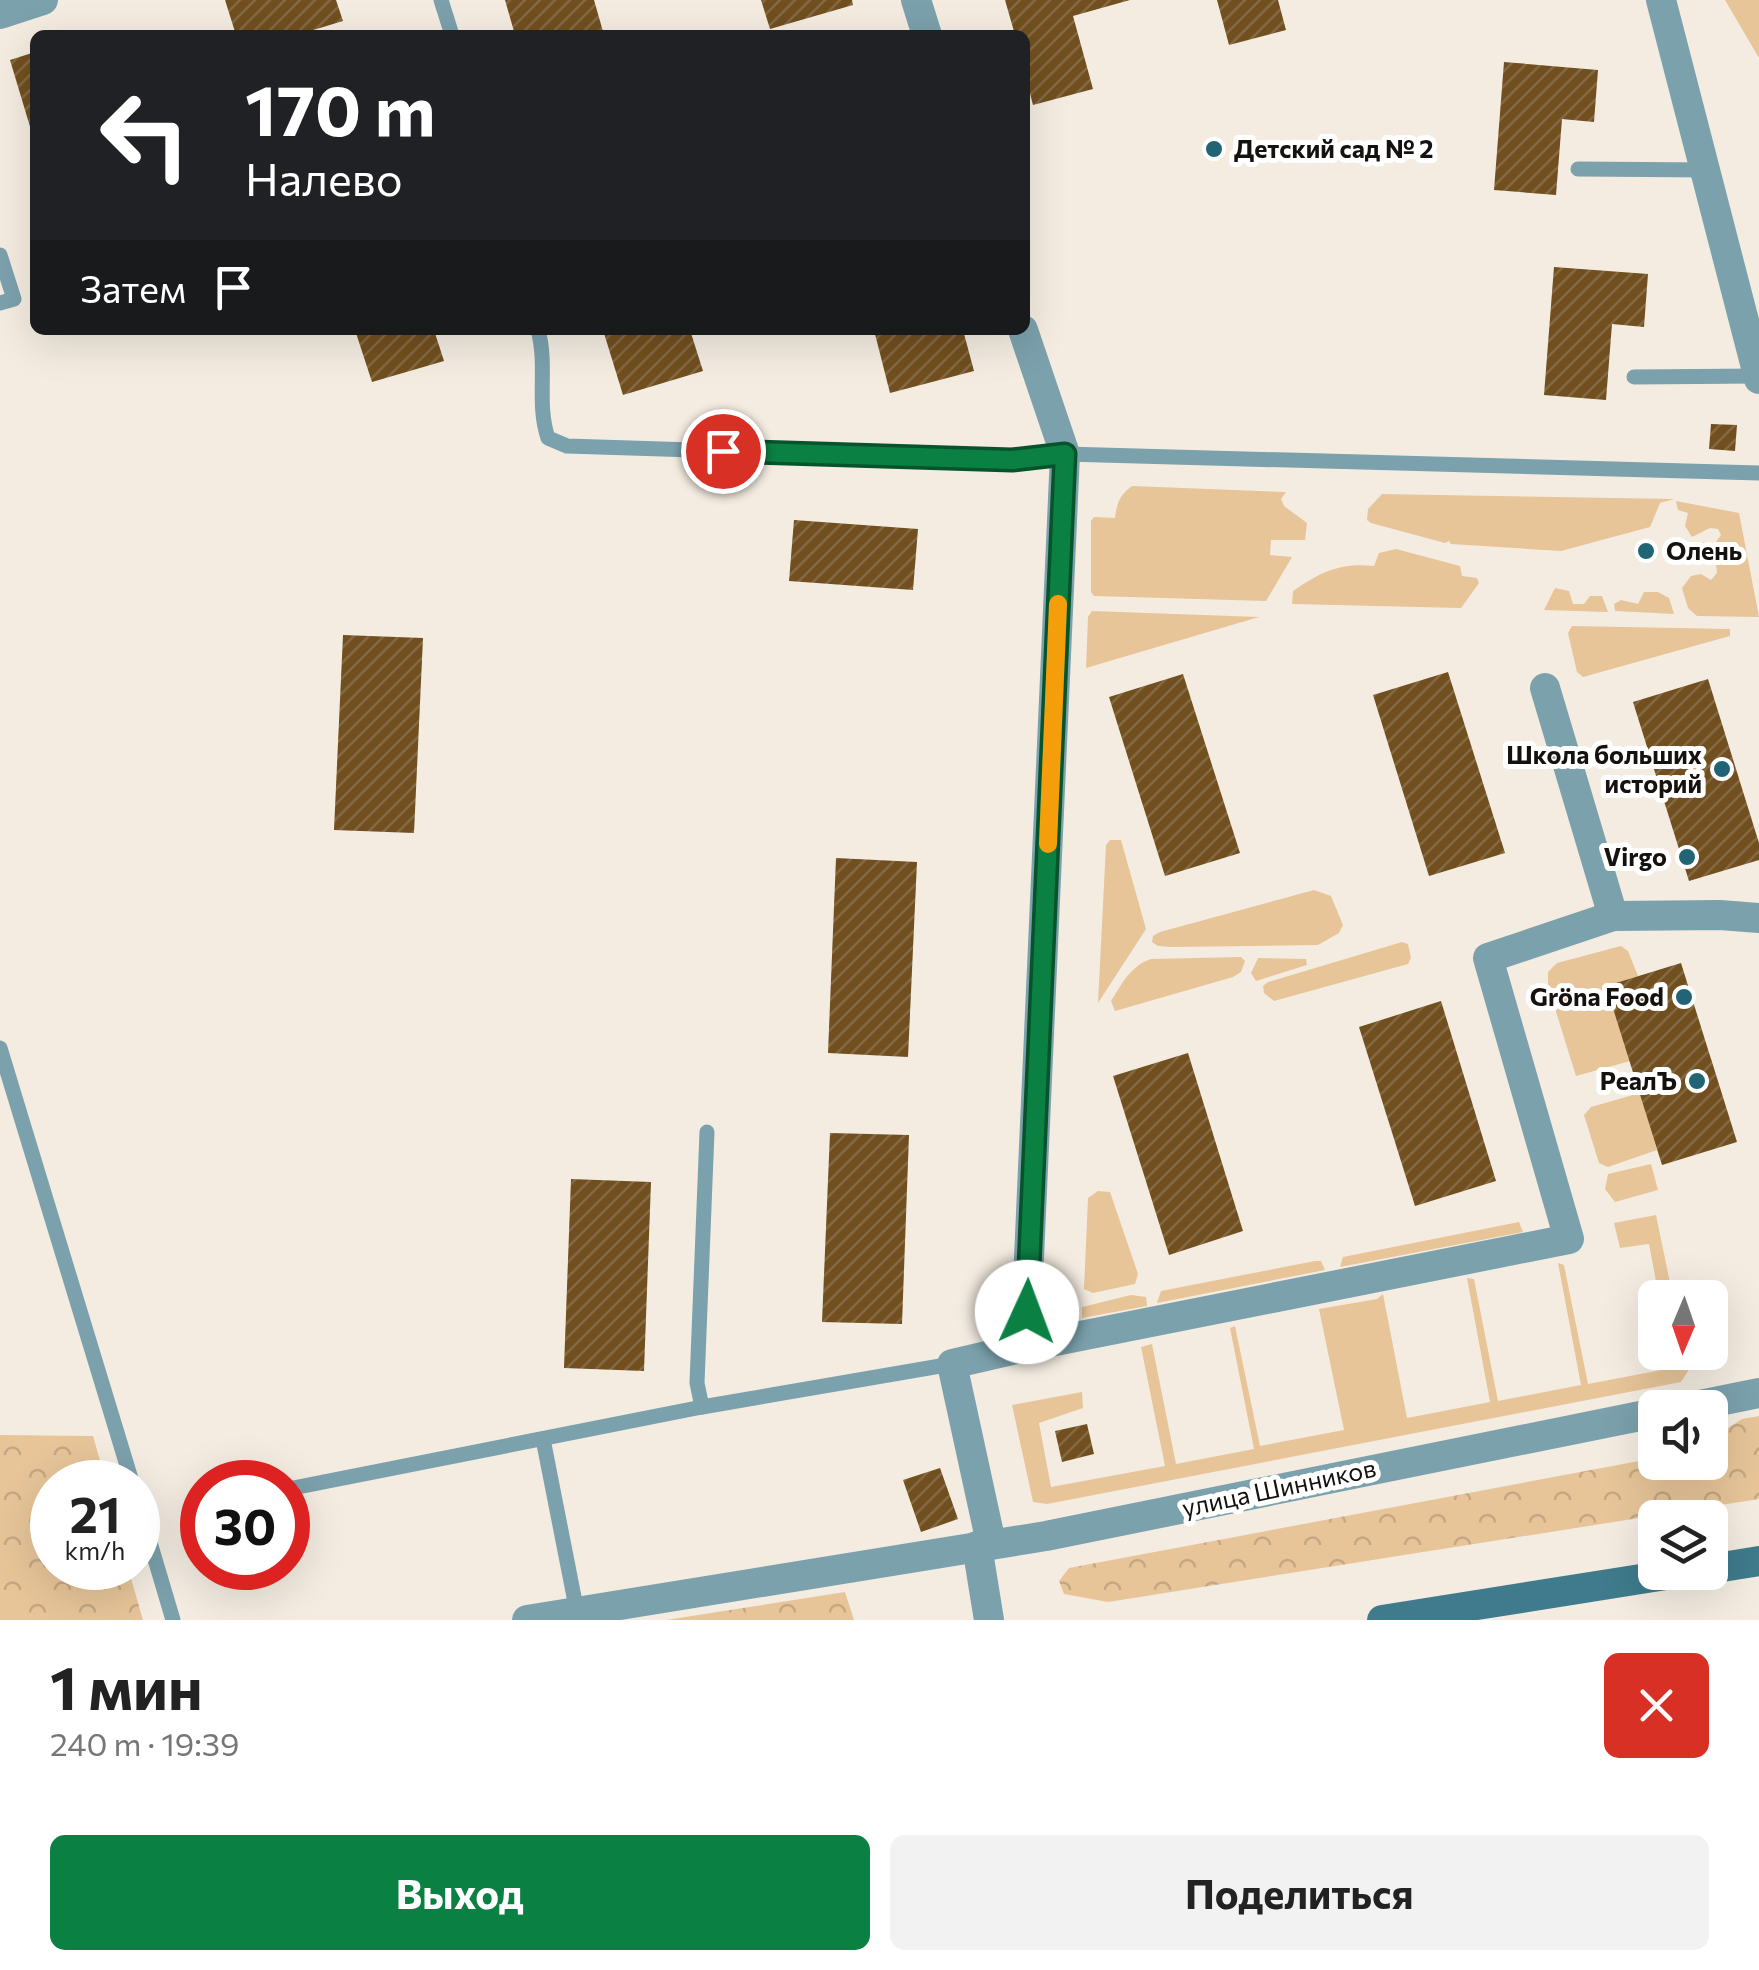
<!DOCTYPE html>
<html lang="ru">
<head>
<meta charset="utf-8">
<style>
	:root { --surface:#fff; --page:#f2f2f2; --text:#222; --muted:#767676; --accent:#0b8043 }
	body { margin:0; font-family:Commissioner,sans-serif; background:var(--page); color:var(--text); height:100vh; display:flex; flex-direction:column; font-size:38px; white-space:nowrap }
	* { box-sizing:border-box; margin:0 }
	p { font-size:32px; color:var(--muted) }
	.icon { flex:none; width:55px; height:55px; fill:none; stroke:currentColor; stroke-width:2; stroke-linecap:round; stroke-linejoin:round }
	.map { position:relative; height:1620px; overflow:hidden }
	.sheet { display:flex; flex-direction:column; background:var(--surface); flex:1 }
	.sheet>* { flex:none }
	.hud { position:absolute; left:30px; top:30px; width:1000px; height:305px; border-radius:15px; box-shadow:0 10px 40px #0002; background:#202124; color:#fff; overflow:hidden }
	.needle { width:65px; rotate:182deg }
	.fabs { position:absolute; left:1638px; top:1280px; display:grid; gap:20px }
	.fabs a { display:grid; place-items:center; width:90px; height:90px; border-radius:15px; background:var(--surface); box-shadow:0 10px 40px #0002; font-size:50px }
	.speed { position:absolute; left:30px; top:1460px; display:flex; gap:20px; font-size:50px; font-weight:700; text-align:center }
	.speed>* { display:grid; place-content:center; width:130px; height:130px; border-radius:50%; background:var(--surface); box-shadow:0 10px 40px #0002; line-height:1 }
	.speed small { font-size:25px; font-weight:400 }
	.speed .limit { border:15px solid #d22; background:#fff; color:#111 }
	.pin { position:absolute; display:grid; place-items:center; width:85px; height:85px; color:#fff; margin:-42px; border:5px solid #fff; border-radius:50%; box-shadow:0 2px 10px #0007 }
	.me { position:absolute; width:110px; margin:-55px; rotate:2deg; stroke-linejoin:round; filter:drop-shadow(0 0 8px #0008) }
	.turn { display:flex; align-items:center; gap:35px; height:210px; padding:0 50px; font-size:45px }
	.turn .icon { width:130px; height:130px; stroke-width:2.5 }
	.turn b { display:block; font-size:70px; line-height:85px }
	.then { display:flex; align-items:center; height:95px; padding:0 50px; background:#0003; gap:20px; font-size:38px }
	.round { display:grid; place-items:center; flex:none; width:105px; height:105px; border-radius:15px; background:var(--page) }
	.overview { display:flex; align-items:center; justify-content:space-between; height:170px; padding:0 50px }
	h1 { font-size:60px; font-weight:700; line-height:75px }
	.button { display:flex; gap:20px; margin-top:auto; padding:20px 50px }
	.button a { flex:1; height:115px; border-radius:15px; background:var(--accent); color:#fff; font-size:40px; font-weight:700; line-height:115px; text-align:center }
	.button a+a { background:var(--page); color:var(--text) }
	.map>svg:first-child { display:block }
	.green { fill:#e7c599 }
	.forest { fill:url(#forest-crowns) }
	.building { fill:url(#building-hatch) }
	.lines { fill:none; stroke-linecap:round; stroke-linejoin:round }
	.lane { stroke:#7ba1ac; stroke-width:15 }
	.street { stroke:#7ba1ac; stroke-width:30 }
	.secondary { stroke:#3f7b8c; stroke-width:30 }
	.route-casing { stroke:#07532c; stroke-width:25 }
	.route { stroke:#0b8043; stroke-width:18 }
	.slow { stroke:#f59e0b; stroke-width:18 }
	.poi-dot { fill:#206476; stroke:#fff; stroke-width:4 }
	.labels { text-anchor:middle; stroke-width:10; stroke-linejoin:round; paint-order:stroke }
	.poi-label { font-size:25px; font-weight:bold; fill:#14110e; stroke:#fff; text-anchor:end }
	.street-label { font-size:25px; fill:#14110e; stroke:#fff }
</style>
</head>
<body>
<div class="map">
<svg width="1759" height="1620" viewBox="0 0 1759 1620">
	<defs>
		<pattern id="forest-crowns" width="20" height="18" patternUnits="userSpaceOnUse" patternTransform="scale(2.5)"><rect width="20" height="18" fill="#e7c599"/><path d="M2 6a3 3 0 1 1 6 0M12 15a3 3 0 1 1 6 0" fill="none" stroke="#c5a883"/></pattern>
		<pattern id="building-hatch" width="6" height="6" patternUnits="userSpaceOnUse" patternTransform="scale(2.5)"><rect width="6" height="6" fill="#714f1e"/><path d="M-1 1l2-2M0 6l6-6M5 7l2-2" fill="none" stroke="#836944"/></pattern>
	</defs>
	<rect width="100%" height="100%" fill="#f4ece1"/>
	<!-- green -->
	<g class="green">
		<path d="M1725,0h34v58z"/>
		<path d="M1132,486l154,6 -5,7 3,7 23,17 -2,17h-34l-1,15 22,2 -26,44 -172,-5 -3,-4v-71l3,-4 21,1c2,-16 5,-23 17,-32z"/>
		<path d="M1382,494l292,5 -14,4 -10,24 -89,24 -110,-7 -2,-3 -4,2 -74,-20 -4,-3 1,-11z"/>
		<path d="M1676,501l63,12 20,104 -62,-1 -9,-8 -6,-20 9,-12 10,-2 10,6 6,-7 -1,-10h-17l-2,-12 6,-9 12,1 6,-8 -3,-6 -8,-1 -18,9 -7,-11 3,-13 -10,-3z"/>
		<path d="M1396,549l64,17 2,10 15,2 2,5 -18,25 -169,-4 1,-13c27,-19 48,-29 81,-25l5,-13z"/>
		<path d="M1555,588l14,3 4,13h11l6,-8h12l6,16 -64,-2z"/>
		<path d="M1644,592h14l11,6 5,16 -59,-3 -1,-7 7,-4 17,4z"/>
		<path d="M1092,611l167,6 -173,51 2,-51z"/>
		<path d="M1572,626l158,3v7l-147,41 -6,-5 -9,-39z"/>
		<path d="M1110,840h11l25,89 -48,74 8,-158z"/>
		<path d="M1314,890l17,6 12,29 -4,8 -21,12 -146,2 -14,-1 -6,-4 1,-6 7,-4z"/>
		<path d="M1402,942l6,2 3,14 -3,6 -134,37 -10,-8 -1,-7 5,-4z"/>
		<path d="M1621,946l7,5 10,25 -32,10 24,75 -54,15 -28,-90v-14l9,-9z"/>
		<path d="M1241,957l4,4 -4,11 -8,5 -118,34 -4,-10c11,-17 19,-35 40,-42z"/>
		<path d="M1258,958l48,1 1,6 -51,16 -5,-8z"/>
		<path d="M1640,1093l17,57 -49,17 -9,-4 -15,-48 7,-8z"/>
		<path d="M1651,1164l7,26 -43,12 -10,-13 3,-15z"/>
		<path d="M1098,1191l12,1 28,82 -3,10 -42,9 -9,-4 4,-91z"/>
		<path d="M1656,1215l17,82h-14l-10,-53 -29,4 -6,-25z"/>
		<path d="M1519,1222l4,10 -183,35 3,-10z"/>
		<path d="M1315,1261h6l4,9 -168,33 4,-12z"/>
		<path d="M1558,1263l6,2 24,119 84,-16 -3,-16 15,1 4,18 -7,11 -634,122 -14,-2 -21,-97 70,-13 1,16 -44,15 12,64 114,-21 -24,-119 11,-3 24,120 78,-15 -24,-121 5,-2 25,120 84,-16 -25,-121 58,-10 6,-5 24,124 83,-16 -23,-124 7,1 24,122 83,-16z"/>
		<path d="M1131,1295l15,2 1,9 -65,12v-11z"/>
	</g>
	<!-- forest -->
	<g class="forest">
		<path d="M1759,1416v83l-651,103 -44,-8 -5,-13 10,-13 586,-110v4h55v-22l32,-21z"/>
		<path d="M0,1435l93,1 13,46h-54v86h76l15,52h-143z"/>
		<path d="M845,1592l9,28h-188z"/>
	</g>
	<!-- building -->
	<g class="building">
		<path d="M225,0h111l7,21 -33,10 1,4h-75z"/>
		<path d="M505,0h89l10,35h-89z"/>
		<path d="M761,0h91l1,5 -83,24z"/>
		<path d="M1005,0h125l-57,16 20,73 -60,16 -8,-31v-39h-10z"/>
		<path d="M1217,0h61l8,30 -57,15z"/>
		<path d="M35,52v88h-1l-24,-80z"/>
		<path d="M1504,62l94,8 -4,52 -32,-3 -6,76 -62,-5z"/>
		<path d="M1554,267l94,7 -4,53 -32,-3 -6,76 -62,-5z"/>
		<path d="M355,330h79l10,31 -72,21z"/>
		<path d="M603,330h87l13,41 -80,24z"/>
		<path d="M874,330h89l11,41 -84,22z"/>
		<path d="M1711,424l26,1 -2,26 -26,-2z"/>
		<path d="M794,520l124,9 -5,61 -124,-9z"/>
		<path d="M343,635l80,3 -9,195 -80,-3z"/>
		<path d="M1448,672l57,181 -76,23 -56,-181z"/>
		<path d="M1183,674l57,179 -75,23 -56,-179z"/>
		<path d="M1708,679l51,164v17l-70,21 -56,-179z"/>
		<path d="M836,858l81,4 -9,195 -80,-4z"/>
		<path d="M1681,963l56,179 -75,23 -56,-179z"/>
		<path d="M1441,1001l55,180 -81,25 -56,-179z"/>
		<path d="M1188,1053l55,178 -74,24 -56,-179z"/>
		<path d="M830,1133l79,2 -7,189 -80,-2z"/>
		<path d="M571,1179l80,3 -7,189 -80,-3z"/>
		<path d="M1087,1424l7,30 -32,8 -7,-31z"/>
		<path d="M940,1468l18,51 -37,13 -18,-52z"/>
	</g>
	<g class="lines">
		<!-- lane -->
		<g class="lane">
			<path d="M441,0l11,35"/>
			<path d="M1578,169l129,1"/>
			<path d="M0,255l14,44 -14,4"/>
			<path d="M538,330c10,36 -2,73 10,108l19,8 445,14 53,-6 694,19"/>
			<path d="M1634,377l124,-1"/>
			<path d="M0,1048l132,434"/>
			<path d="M702,1407l-5,-24 10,-251"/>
			<path d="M543,1439l34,173"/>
			<path d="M288,1489l414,-82 250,-43"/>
			<path d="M138,1502l35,118"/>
			<path d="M199,1506l3,-1"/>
		</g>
		<!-- street -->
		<g class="street">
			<path d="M916,0l11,35"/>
			<path d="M1661,0l98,379"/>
			<path d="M0,14l43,-14"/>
			<path d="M1545,688l68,228"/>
			<path d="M1025,1347l544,-108 -81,-281 125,-42 107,-1 39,3"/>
			<path d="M1685,1408l74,-15"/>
			<path d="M991,1543l-39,-179 73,-17 40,-893 -42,-124"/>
			<path d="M977,1546l12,74"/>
			<path d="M527,1620l519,-84 609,-123"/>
		</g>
		<!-- secondary -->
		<g class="secondary">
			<path d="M1710,1569l49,-8"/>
			<path d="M1382,1620l303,-48"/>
		</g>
	</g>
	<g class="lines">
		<!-- route casing -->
		<g class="route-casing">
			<path id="route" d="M723,451l289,9 53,-6 -38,858"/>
		</g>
		<!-- route -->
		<use href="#route" class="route"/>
		<!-- slow -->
		<path class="slow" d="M1048,844l10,-240"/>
	</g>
	<!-- markers -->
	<g class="poi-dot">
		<circle cx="1214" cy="149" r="10"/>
		<circle cx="1646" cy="551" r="10"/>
		<circle cx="1722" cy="769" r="10"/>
		<circle cx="1687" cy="857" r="10"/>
		<circle cx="1684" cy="997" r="10"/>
		<circle cx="1697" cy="1081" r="10"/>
	</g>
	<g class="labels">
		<!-- poi labels -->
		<g class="poi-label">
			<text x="1234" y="158" text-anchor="start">Детский сад № 2</text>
			<text x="1666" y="560" text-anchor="start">Олень</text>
			<text x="1702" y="764">Школа больших<tspan x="1702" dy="29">историй</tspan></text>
			<text x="1667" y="866">Virgo</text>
			<text x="1664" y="1006">Gröna Food</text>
			<text x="1677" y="1090">РеалЪ</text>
		</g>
		<!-- street labels -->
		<g class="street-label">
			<text transform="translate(1279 1488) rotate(-12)" y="9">улица Шинников</text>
		</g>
	</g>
</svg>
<div class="fabs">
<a><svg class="needle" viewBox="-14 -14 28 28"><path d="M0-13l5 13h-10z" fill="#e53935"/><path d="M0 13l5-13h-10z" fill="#767676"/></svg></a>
<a><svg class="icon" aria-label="sound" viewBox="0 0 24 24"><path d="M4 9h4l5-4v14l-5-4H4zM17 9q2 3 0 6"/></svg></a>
<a><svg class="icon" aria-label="layers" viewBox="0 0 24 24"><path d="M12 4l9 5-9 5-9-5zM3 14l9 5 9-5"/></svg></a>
</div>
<div class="speed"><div>21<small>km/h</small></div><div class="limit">30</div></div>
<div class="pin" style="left:723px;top:451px;background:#d93025"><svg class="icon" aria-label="arrive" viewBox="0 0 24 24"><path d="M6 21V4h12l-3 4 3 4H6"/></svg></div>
<svg class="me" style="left:1027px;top:1312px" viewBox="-20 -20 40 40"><circle r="19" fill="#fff"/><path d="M0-13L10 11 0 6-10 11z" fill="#0b8043"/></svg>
<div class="hud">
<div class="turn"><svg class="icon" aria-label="left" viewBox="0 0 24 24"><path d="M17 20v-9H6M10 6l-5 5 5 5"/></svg><div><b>170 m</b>Налево</div></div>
<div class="then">Затем<svg class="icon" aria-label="arrive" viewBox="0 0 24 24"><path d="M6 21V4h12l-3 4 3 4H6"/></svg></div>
</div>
</div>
<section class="sheet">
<div class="overview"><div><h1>1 мин</h1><p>240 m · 19:39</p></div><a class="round" style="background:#d93025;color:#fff"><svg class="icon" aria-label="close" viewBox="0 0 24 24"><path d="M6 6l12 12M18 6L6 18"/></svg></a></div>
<div class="button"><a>Выход</a><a>Поделиться</a></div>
</section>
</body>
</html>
